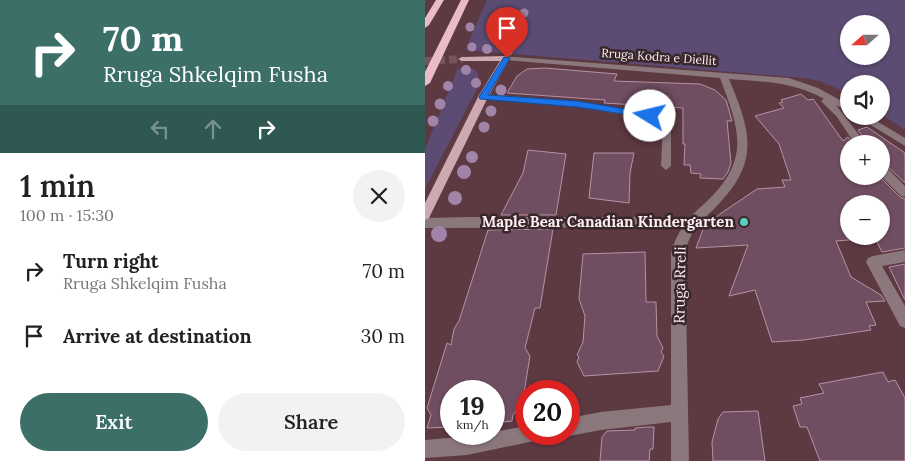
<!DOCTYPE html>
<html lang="en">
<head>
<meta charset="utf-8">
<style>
	:root { --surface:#fff; --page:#f2f2f2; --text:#222; --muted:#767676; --accent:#3b6f68 }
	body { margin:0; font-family:Lora,serif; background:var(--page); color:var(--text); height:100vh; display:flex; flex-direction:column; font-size:19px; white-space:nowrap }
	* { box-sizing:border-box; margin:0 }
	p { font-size:16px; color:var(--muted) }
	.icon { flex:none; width:28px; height:28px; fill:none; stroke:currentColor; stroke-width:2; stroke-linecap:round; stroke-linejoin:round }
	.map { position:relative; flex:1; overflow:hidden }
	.drawer { display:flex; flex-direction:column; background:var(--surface); width:425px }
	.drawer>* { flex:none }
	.banner { background:#3b6f68; color:#fff; overflow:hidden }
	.needle { width:32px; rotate:249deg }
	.tools { position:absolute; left:415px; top:15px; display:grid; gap:10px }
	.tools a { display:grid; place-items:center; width:50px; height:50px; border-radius:50%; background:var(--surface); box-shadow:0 1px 4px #0004; font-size:25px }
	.speed { position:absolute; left:15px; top:380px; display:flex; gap:10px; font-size:25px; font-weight:700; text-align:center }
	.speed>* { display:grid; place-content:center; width:65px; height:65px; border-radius:50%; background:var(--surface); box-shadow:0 1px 4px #0004; line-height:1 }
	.speed small { font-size:12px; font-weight:400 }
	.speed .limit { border:8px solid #d22; background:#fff; color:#111 }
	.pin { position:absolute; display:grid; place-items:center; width:42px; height:42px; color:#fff; margin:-51px -21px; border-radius:50% 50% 50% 0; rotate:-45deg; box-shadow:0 0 5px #0007 }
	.pin .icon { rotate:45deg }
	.me { position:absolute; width:55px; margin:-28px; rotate:279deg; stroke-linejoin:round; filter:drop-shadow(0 0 4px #0008) }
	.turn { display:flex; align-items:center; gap:18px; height:105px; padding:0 20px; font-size:22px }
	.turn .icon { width:65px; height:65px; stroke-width:2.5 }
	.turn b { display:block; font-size:35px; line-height:42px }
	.lanes { display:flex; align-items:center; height:48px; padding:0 20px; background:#0003; justify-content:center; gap:25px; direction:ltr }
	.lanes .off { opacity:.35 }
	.round { display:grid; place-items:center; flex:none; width:52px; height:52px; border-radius:26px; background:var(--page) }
	.headline { display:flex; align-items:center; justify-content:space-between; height:85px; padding:0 20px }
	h1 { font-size:30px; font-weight:600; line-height:38px }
	.button { display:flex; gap:10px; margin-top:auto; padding:10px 20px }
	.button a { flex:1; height:58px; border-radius:30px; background:var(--accent); color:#fff; font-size:20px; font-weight:600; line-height:58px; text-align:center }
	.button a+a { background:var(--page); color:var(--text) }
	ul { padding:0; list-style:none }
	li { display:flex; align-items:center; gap:15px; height:65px; padding:0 20px }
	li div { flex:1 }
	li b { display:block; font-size:19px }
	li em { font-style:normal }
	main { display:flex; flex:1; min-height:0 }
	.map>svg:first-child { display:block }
	.green { fill:#5c4b73; fill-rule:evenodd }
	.building { fill:#704e62; stroke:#b792a7; fill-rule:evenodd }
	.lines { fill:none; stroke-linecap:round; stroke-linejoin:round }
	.major-tunnel { stroke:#75545c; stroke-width:8; stroke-dasharray:8 4; stroke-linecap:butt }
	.minor { fill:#8b787c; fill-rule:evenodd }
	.major { fill:#cfa9b2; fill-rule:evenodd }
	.highway { fill:#eabcc6; fill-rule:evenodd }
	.tree { fill:#a284a9 }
	.route { fill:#1a73e8; stroke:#114b97 }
	.poi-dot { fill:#59cebe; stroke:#37262a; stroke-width:2 }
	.labels { text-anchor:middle; stroke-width:5; stroke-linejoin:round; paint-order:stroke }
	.far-street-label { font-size:12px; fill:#fdeef1; stroke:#37262a }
	.poi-label { font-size:15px; font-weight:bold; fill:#fdeef1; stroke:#37262a; text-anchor:end }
	.street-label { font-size:15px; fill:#fdeef1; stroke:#37262a }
</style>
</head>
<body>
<main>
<section class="drawer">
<div class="banner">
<div class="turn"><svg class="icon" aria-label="right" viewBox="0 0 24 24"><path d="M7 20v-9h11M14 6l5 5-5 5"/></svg><div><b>70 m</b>Rruga Shkelqim Fusha</div></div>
<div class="lanes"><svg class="icon off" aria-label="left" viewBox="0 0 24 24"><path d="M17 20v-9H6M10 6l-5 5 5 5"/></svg><svg class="icon off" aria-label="ahead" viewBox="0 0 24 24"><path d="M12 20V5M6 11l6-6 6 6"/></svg><svg class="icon" aria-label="right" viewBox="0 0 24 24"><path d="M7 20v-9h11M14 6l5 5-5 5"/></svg></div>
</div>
<div class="headline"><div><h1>1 min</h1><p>100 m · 15:30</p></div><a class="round"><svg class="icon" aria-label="close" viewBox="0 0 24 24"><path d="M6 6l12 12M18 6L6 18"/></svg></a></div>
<ul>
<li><svg class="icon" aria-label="right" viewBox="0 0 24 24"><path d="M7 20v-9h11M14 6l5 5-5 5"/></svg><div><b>Turn right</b><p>Rruga Shkelqim Fusha</p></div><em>70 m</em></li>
<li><svg class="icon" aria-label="arrive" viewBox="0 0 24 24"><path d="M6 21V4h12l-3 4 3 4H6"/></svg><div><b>Arrive at destination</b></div><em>30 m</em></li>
</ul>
<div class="button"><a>Exit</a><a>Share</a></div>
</section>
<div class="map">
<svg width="480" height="461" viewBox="0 0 480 461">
	<rect width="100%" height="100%" fill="#5d3942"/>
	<!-- green -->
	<g class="green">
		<path d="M62,0h418v130l-24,-16v-30h-32v10l-29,-13 -16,-3 -339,-28zM424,24h32v32h-32z"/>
		<path d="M33,68h14l6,5 1,12 -54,104v-40z"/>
	</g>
	<!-- building -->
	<g class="building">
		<path d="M120,68l72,6 -3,7 86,3 15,6 11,10 6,21h-5l4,42 -3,9 -5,7 -23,-1 1,-4 -10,-1 -1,-8h-6l1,-21h-2v-36l-79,-5 1,-3 -98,-7 10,-17 10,-7z"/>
		<path d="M376,94l7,6 5,-1 30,42 5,-4 5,7h-4v32h30l21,21 5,2v49l-23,4 -7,-14 -39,3 15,36 30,18 4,6 -19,1 10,23 -7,1 2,4 -67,10 -32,2 -17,-52 -26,6 19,-51 -52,3 8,-21 16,-13 37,-25 28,-2 -3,-7h9l-12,-36 -24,-28 29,-8 -5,-5 4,-1 -2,-2zM424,204h32v32h-32z"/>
		<path d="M442,127l38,26v30l-19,-18 -5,-2v-19h-13l-10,-14z"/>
		<path d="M103,150l38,4 -10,61h-55l22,-42z"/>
		<path d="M169,153h40l-4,20 -1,30 -40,-5z"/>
		<path d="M128,229l-13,79h-5l-10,40 5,8 -7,43 -10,16 -1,6 -18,2v-32h-43v36l-24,1 4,-13 -4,-7 20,-65 4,2 3,-16 5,-8 29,-91z"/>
		<path d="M220,252l1,50h10l1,34 6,12 -2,4 3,4 -6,15 -74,5 -7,-14 2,-5 -2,-2 6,-13 2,-26 -6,-17 4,-45z"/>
		<path d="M480,264v36l-16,-33z"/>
		<path d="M458,372l5,10 7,-2 10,18v63h-85l-13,-34h-7l-7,-21 9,-2 -2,-6 24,-5 -5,-9z"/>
		<path d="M333,411l7,50h-52l-1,-19 6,-23 5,-7z"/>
		<path d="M222,427h7l-1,22h-3l-1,12h-49l2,-24 5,-6 28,-1v-2z"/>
	</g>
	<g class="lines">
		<!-- major-tunnel -->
		<path class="major-tunnel" d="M0,61l37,-2"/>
		<!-- minor -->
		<g class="minor">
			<path d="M78,56l286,22 29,10 31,17v7l-13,-7 30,39h-11l-18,-27 -16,-16 3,-2c-32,-18 -60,-17 -95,-20 23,55 31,84 -15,130 -15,14 -25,24 -29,44l4,208h-18v-39l-70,8 -32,6 -5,-2h5v-16l32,-6 70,-7v-152c6,-22 17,-35 34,-50 46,-43 35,-72 15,-125l-214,-18 -4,-2z"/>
			<path d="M58,94l94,7 94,16v49l-5,4 -5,-4 2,-45 -86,-14 -97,-8v-4z"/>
			<path d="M431,116h12l37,22v8z"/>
			<path d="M456,165l4,1 20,20v11l-4,-1 -20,-20z"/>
			<path d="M44,217h184l4,1 2,4 -2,4 -4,1 -228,1v-10z"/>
			<path d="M480,250v12l-23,4 23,40v22l-5,-2 -34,-64 2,-4 5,-2z"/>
			<path d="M101,426v8h16l-3,6 -72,15 -42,3v-18l69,-6v-2z"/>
		</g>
		<!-- major -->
		<path class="major" d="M81,56l4,2 -22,39 -59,121 -4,2v-17l53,-106 22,-36h-38l-4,-2 4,-2z"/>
		<!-- highway -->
		<g class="highway">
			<path d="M11,0h8l-15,25 -4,3v-10z"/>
			<path d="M36,0h8l-39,83 -5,3v-14z"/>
		</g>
	</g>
	<!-- trees -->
	<g class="tree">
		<circle cx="99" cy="13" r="4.5"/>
		<circle cx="45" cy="27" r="4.5"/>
		<circle cx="47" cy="47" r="4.5"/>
		<circle cx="62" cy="49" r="5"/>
		<circle cx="83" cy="51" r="5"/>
		<circle cx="41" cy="70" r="5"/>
		<circle cx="51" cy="83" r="5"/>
		<circle cx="23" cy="86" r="5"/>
		<circle cx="76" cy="90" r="5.5"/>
		<circle cx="15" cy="104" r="5.5"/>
		<circle cx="66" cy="111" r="5.5"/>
		<circle cx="8" cy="121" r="5.5"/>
		<circle cx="59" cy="127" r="5.5"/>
		<circle cx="47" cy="157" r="6"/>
		<circle cx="39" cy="172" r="7"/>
		<circle cx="30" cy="198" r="7"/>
		<circle cx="14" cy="234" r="8"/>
	</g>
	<!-- route -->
	<path class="route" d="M79,57l6,1 -22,37 89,6 73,12 4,3 -4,2 -73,-11 -97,-8 -1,-2z"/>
	<!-- markers -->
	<circle class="poi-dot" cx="319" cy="222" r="5"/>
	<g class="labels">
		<!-- far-street labels -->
		<g class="far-street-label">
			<text transform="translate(234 57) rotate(4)" y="4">Rruga Kodra e Diellit</text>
		</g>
		<!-- poi labels -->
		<g class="poi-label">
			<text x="309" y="227">Maple Bear Canadian Kindergarten</text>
		</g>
		<!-- street labels -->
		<g class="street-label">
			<text transform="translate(255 285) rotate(-89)" y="5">Rruga Rreli</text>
		</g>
	</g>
</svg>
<div class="tools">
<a><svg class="needle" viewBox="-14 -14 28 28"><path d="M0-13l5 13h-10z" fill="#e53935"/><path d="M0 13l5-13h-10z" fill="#767676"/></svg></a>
<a><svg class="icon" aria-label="sound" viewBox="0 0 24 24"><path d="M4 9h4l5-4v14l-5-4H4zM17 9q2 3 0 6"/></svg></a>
<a>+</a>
<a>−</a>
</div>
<div class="speed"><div>19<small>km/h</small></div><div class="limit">20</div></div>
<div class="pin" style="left:82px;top:58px;background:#d93025"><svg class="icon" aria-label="arrive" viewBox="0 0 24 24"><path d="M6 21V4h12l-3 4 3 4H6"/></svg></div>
<svg class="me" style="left:225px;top:116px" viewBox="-20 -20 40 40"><circle r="19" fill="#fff"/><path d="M0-13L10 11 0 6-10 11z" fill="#1a73e8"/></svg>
</div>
</main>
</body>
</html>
